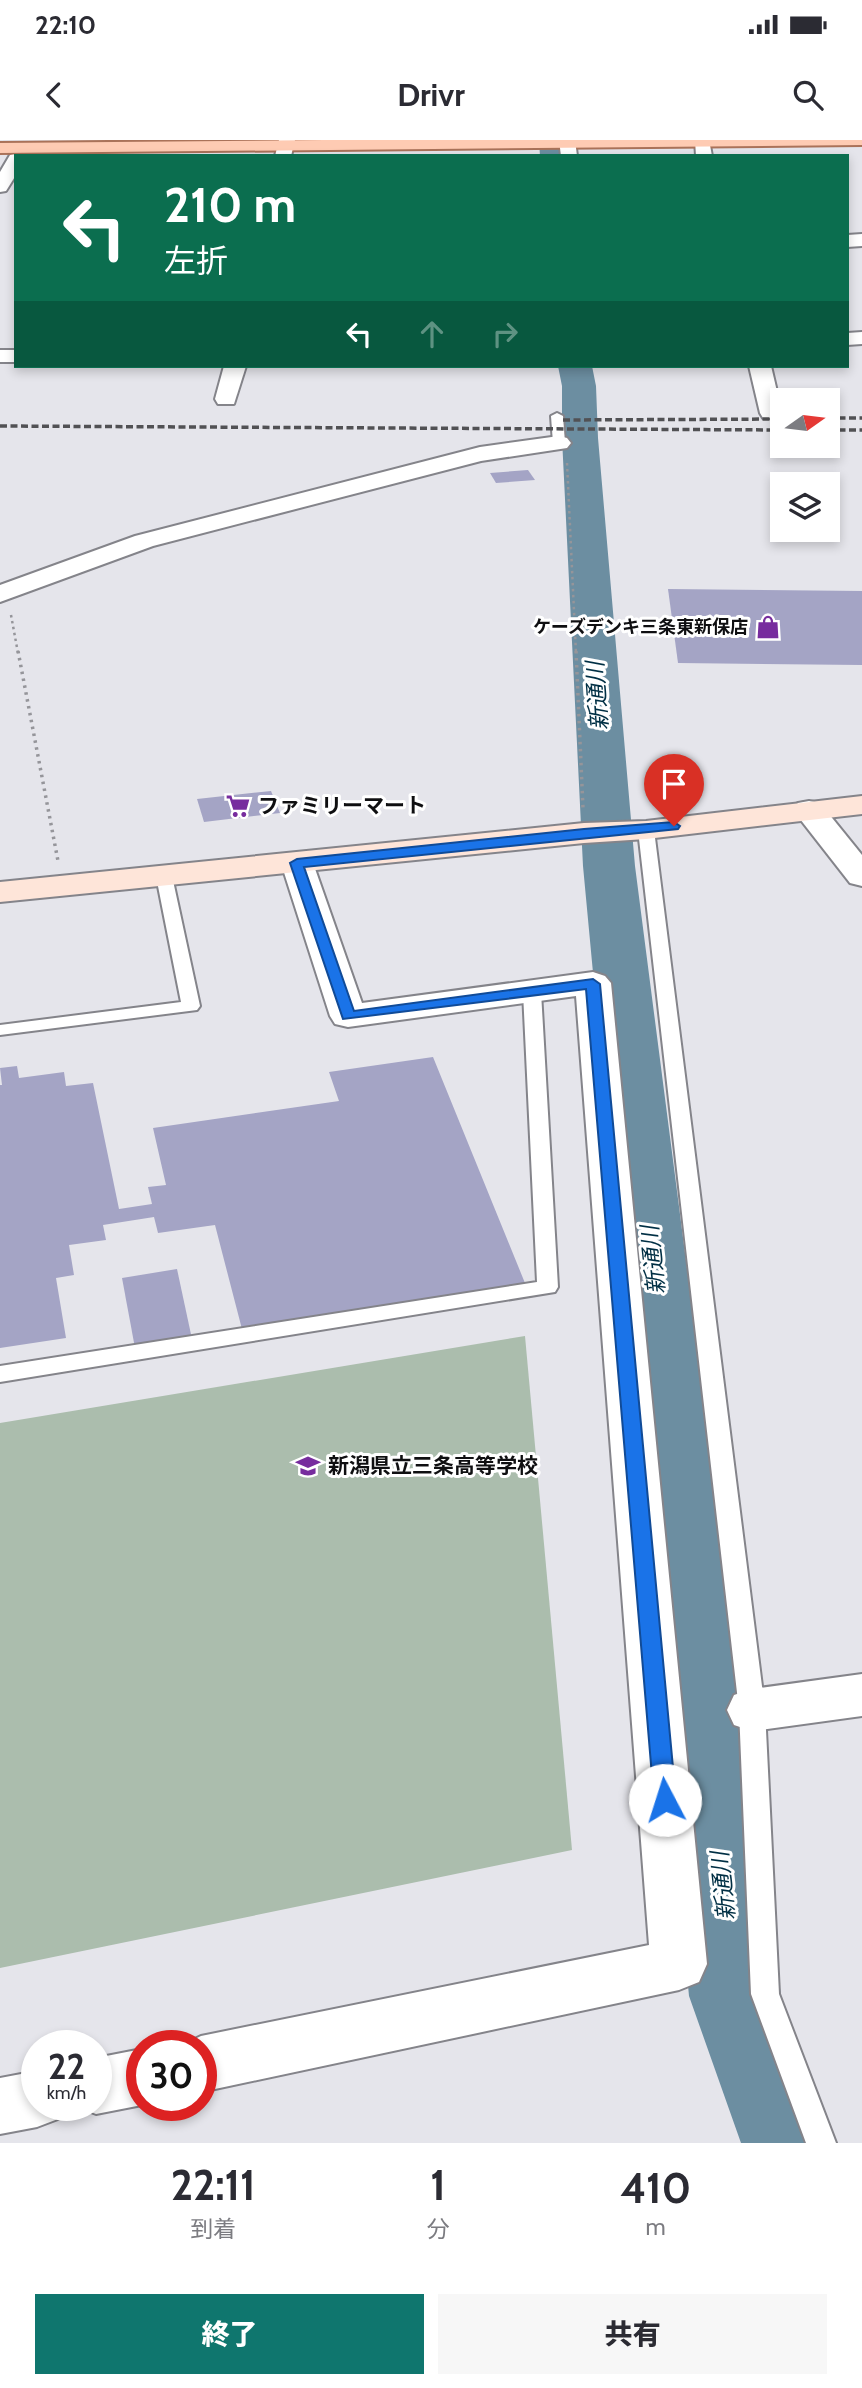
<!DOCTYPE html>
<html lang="ja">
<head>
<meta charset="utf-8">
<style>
	:root { --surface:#fff; --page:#f7f7f7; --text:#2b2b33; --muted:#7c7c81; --accent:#0f766e }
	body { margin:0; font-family:Cabin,"Noto Sans JP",sans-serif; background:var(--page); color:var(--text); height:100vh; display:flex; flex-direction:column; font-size:26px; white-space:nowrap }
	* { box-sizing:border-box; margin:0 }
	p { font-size:23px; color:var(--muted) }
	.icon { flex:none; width:38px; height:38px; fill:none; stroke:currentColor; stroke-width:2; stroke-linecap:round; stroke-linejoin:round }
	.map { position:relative; height:2003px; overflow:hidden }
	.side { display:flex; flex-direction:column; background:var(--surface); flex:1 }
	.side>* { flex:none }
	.guide { position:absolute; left:14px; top:14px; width:835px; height:214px; border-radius:0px; box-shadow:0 4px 10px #0003; background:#0b6e4f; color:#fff; overflow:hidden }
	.needle { width:46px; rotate:76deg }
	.buttons { position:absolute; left:770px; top:248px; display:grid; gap:14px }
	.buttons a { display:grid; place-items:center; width:70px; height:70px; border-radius:0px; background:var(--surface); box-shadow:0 4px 10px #0003; font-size:35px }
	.speed { position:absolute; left:21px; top:1890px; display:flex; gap:14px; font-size:35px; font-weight:700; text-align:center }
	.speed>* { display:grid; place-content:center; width:91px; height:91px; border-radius:50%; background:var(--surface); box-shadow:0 4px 10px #0003; line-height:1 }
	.speed small { font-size:18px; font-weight:400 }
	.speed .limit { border:10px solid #d22; background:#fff; color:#111 }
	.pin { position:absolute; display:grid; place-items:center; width:60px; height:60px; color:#fff; margin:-72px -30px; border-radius:50% 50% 50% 0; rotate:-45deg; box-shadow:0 0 7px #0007 }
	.pin .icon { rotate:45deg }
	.me { position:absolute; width:77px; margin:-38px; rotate:355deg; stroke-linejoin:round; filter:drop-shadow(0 0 5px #0008) }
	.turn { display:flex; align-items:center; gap:24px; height:147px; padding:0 35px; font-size:32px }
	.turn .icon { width:91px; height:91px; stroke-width:2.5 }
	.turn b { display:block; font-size:49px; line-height:60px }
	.lanes { display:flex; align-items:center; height:66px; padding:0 35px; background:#0003; justify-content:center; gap:35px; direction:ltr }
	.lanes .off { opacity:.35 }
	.eta { display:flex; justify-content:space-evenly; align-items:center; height:119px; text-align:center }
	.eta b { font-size:42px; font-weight:800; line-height:49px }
	.primary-button { display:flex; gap:14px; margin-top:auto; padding:14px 35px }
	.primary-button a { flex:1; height:80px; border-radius:0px; background:var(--accent); color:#fff; font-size:28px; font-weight:800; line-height:80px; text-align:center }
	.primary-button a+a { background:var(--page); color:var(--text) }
	.status { display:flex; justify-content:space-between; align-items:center; height:49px; padding:0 35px; background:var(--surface); direction:ltr }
	.status svg { height:19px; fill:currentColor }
	header { display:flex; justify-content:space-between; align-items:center; height:91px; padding:0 35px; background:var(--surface); font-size:32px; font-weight:800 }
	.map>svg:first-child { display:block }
	.green { fill:#abbdad }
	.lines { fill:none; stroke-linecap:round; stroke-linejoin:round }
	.river { fill:#6c8ea1; fill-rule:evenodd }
	.building { fill:#a4a4c5 }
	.lane-casing { stroke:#84848a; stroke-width:4 }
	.street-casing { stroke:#84848a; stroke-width:4 }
	.secondary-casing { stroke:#84848a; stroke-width:4 }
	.primary-casing { stroke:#aa7259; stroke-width:4 }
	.path-far1 { stroke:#95959a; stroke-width:2.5; stroke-dasharray:2.5 3.5; stroke-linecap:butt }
	.path { stroke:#95959a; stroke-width:3.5; stroke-dasharray:2.5 4.5; stroke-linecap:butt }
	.lane { fill:#fff; fill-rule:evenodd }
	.street { fill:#fff; fill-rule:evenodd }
	.secondary { fill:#fee5d9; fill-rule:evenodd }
	.primary { fill:#fecbb3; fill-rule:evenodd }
	.rail { stroke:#515154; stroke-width:3.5; stroke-dasharray:7 3.5; stroke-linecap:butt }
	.route { fill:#1a73e8; stroke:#114b97; stroke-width:2 }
	.labels { text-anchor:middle; stroke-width:6; stroke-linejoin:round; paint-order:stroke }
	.far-poi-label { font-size:18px; font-weight:bold; fill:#0f0f11; stroke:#fff; text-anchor:end }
	.poi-label { font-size:21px; font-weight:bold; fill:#0f0f11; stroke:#fff; text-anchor:start }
	.water-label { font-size:23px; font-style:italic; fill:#002f44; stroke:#fff }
</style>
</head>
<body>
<div class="status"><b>22:10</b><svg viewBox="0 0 49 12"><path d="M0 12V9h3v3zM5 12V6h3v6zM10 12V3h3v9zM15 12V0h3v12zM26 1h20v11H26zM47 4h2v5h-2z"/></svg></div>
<header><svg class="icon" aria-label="back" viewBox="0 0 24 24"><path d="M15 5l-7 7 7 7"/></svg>Drivr<svg class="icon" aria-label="search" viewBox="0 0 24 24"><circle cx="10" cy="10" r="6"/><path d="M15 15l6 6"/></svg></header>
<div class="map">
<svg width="862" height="2003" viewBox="0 0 862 2003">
	<rect width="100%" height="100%" fill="#e5e5eb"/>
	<!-- green -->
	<path class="green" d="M525,1196l47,514 -572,118v-545z"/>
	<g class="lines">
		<!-- river -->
		<g class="river">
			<path d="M539,0h26l1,16h-26z"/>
			<path d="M558,226h34l4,20 2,52 37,428 146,1130 56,147h-96l-52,-147 -106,-1130 -21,-428v-52z"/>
		</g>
	</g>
	<!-- building -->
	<g class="building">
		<path d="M528,330l7,10 -39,3 -6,-10z"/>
		<path d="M668,449l194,2v74l-184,-2z"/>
		<path d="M271,651l9,22 -76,9 -7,-23z"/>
		<path d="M433,917l94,231 -284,45 -28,-108 -57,8 -4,-16 -51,8 3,15 -37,5 5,30 -18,3 10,60 -66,10v-263h2l-2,-17 17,-2 2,12 45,-6 2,14 27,-3 26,126 33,-5 -4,-17 18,-2 -13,-57 186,-27 -10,-29z"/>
		<path d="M177,1129l15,70 -57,9 -13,-70z"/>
	</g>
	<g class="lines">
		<!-- lane casing -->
		<g class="lane-casing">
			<g id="lane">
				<path d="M557,273l6,3 2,27 -6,3 -6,-3 -2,-27z"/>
				<path d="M646,685l8,5 111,880 14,284 57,149h-30l-55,-149 -12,-284 -101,-880z"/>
				<path d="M164,731l8,5 28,130 -3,4 -197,25v-10l181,-23 -25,-126z"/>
				<path d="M532,847l9,5 17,295 -3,5 -555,90v-16l537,-84 -14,-290z"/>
			</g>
		</g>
		<!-- street casing -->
		<g class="street-casing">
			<g id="street">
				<path d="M279,0h16l-4,16h-16z"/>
				<path d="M559,0h16l2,16h-16z"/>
				<path d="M695,0h14l3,16h-16z"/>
				<path d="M16,14l6,2h-6v19l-10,16 -6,1v-20l10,-17z"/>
				<path d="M862,94v12l-15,1v-12z"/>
				<path d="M862,192v12l-15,1v-12z"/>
				<rect x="0" y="210" width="16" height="12"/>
				<path d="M224,226h22l-12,38h-16l-3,-5z"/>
				<path d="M749,226h22l11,47 -3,5h-16l-3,-5z"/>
				<path d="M559,296l8,2 4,5 -4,5 -86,13 -328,85 -153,56v-17l135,-49 345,-89z"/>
				<path d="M809,661l11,2 42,52v31l-12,-3 -57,-73 5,-7z"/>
				<path d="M297,713l11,3 5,7 49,140 231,-31 12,4 6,7 96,981 -8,18 -20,8 -478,102v-46h-21l21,-10 448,-91 -73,-949 -228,31 -13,-3 -5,-8 -49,-153 5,-7z"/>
				<path d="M862,1534v42l-110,15 -18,-6 -7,-15 7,-15 18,-6z"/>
				<path d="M142,1909v56l-46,9 -21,-8 21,-1v-47z"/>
				<path d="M37,1931v34h27l-6,14 -21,8 -37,7v-56z"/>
			</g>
		</g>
		<!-- secondary casing -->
		<g class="secondary-casing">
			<path id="secondary" d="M862,656v18l-216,25 -62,4 -584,59v-20l584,-59 62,-2z"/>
		</g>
		<!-- primary casing -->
		<g class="primary-casing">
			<path id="primary" d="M324,0h538v5l-862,8v-10z"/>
		</g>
		<!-- path-far1 -->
		<g class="path-far1">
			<path d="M567,323l9,190"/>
			<path d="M11,475l7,38"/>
		</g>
		<!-- path -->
		<g class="path">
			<path d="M18,511l40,210"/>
			<path d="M576,511l7,157"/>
		</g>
		<!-- lane -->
		<use href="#lane" class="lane"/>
		<!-- street -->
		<use href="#street" class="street"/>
		<!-- secondary -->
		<use href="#secondary" class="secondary"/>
		<!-- primary -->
		<use href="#primary" class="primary"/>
		<!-- rail -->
		<g class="rail">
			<path d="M828,278h34"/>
			<path d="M563,280l219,-1"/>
			<path d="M0,286l782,4"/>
			<path d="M828,290h34"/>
		</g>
	</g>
	<!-- route -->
	<path class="route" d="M674,682l6,4 -2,3 -374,38 50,144 239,-32 7,5 76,816 -3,7 -8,2 -8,-2 -3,-7 -68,-811 -243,30 -53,-156 7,-4 287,-30z"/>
	<!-- icons -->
	<defs>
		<g id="shop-bare" transform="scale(1.89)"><path d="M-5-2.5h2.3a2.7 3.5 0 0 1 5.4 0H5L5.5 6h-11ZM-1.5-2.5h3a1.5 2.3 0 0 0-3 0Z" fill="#772c9e" stroke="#fff" stroke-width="2.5" paint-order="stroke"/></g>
		<g id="supermarket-bare" transform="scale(1.89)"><path d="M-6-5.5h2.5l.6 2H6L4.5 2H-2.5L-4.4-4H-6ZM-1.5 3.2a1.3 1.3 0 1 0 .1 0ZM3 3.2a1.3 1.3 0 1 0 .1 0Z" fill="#772c9e" stroke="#fff" stroke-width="2.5" paint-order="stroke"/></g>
		<g id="school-bare" transform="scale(1.89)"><path d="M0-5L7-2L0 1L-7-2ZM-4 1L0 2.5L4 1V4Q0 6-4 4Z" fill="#772c9e" stroke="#fff" stroke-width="2.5" paint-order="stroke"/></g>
	</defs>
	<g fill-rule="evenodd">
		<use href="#shop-bare" x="768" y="487"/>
		<use href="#supermarket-bare" x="238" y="666"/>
		<use href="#school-bare" x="308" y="1326"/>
	</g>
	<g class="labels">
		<!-- far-poi labels -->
		<g class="far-poi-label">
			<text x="748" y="493">ケーズデンキ三条東新保店</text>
		</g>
		<!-- poi labels -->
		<g class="poi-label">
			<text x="258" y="673">ファミリーマート</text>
			<text x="328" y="1333">新潟県立三条高等学校</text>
		</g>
		<!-- water labels -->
		<g class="water-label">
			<text transform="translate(597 556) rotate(-94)" y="8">新通川</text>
			<text transform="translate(653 1120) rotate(-96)" y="8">新通川</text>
			<text transform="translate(723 1746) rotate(-96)" y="8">新通川</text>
		</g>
	</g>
</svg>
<div class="buttons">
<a><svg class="needle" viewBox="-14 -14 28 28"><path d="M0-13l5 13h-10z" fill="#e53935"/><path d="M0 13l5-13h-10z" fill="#7c7c81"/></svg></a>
<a><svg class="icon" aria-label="layers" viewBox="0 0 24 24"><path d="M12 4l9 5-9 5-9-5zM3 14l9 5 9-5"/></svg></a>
</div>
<div class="speed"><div>22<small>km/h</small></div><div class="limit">30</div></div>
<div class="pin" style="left:674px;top:686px;background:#d93025"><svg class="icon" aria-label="arrive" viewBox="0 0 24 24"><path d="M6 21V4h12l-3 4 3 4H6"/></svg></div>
<svg class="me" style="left:665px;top:1660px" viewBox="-20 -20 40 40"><circle r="19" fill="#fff"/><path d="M0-13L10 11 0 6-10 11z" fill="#1a73e8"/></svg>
<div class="guide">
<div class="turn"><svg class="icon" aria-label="left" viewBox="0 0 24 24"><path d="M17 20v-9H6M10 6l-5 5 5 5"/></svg><div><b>210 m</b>左折</div></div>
<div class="lanes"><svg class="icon" aria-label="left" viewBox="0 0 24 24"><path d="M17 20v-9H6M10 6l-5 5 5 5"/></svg><svg class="icon off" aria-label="ahead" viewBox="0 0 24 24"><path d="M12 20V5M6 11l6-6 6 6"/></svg><svg class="icon off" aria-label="right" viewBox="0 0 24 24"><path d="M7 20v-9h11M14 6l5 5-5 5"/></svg></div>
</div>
</div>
<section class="side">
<div class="eta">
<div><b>22:11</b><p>到着</p></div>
<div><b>1</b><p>分</p></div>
<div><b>410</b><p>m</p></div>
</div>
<div class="primary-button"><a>終了</a><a>共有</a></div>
</section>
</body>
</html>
